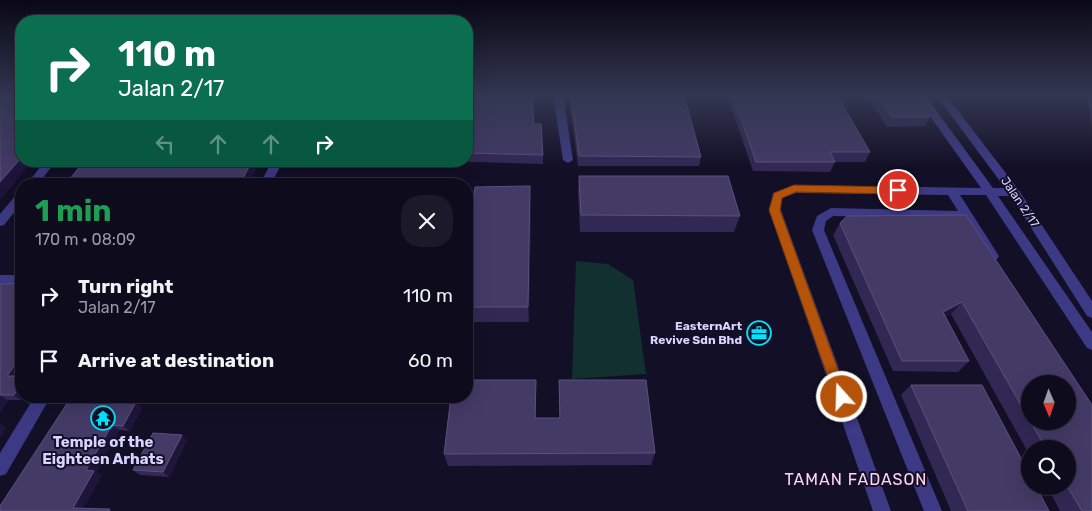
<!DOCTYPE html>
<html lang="en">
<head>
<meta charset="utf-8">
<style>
	:root { --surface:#0e0b1c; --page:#1c1929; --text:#f1f3f6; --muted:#9b9ba3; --line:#2e2b3b }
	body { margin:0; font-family:Rubik,sans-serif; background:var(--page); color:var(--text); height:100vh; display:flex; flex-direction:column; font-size:19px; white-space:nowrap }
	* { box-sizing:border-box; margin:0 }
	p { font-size:16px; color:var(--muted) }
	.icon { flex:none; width:28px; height:28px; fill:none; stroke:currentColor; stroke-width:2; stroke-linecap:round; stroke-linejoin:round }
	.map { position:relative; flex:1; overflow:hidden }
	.side { position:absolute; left:15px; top:178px; width:458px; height:225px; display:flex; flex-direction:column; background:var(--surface); border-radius:20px; box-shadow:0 5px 20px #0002,0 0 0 1px var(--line) }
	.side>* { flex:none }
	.banner { position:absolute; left:15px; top:15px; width:458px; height:152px; border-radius:20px; box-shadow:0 5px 20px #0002,0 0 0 1px var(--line); background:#0b6e4f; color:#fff; overflow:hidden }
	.needle { width:32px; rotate:178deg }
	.tools { position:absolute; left:1021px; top:375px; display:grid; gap:10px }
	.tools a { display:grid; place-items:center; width:55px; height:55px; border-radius:50%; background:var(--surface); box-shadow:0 5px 20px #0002,0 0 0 1px var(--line); font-size:25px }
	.pin { position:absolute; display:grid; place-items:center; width:42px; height:42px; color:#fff; margin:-21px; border:2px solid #fff; border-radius:50%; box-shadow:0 1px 5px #0007 }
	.me { position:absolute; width:55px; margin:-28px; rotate:340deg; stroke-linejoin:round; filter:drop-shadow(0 0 4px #0008) }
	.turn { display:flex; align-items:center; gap:18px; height:105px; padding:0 20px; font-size:22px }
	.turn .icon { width:65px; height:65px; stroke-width:2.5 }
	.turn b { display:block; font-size:35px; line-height:42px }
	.lanes { display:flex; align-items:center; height:48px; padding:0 20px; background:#0003; justify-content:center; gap:25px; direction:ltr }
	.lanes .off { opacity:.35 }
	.round { display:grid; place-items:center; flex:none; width:52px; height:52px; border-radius:20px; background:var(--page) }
	.headline { display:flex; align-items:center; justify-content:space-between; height:85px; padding:0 20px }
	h1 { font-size:30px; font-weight:700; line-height:38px; color:#1e9e55 }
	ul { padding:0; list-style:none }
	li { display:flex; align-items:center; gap:15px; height:65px; padding:0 20px }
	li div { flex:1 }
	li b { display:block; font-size:19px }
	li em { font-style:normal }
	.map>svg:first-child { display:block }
	.green { fill:#12302f }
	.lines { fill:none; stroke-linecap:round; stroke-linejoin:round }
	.minor { fill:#3d3a85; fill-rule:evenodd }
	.wall { fill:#312854; fill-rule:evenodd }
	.shaded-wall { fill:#1d163a }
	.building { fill:#433a66; stroke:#5a527e }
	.route { fill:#b45309; stroke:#753606 }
	.labels { text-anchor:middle; stroke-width:4; stroke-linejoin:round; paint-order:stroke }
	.street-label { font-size:12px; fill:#d9d4ff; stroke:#130f26 }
	.poi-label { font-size:12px; font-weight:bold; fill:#d9d4ff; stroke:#130f26; text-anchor:end }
	.near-poi-label { font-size:15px; font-weight:bold; fill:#d9d4ff; stroke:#130f26 }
	.near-neighbourhood-label { font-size:16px; letter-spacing:1px; fill:#ffd6f0; stroke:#130f26 }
</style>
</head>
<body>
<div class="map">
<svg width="1092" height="511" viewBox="0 0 1092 511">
	<rect width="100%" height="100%" fill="#130f26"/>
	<!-- green -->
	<path class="green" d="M576,261l32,3 25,16 13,94 -74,5z"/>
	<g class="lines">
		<!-- minor -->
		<g class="minor">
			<path d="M553,95h10l10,65 -5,3 -5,-3z"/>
			<path d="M915,95h10l68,93h12l-69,-93h10l72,94 74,112v17l-5,-2 -76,-120h-13l94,136v18l-5,-2 -101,-153h-26l39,61 -2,3h-8l-26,-40 -130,-3 -7,5 -2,9 118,281h-18l-112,-281 5,-14 14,-8 127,3 -10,-16 -152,-2 -14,5 -1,12 110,301h-18l-104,-301 4,-17 22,-8 186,3z"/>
			<path d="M45,161h11l-18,23h-11z"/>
			<path d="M272,161h11l-12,23h-11z"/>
			<path d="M21,193v11l-17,21 -4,1v-12l17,-20z"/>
			<rect x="0" y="275" width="21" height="10"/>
			<path d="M35,396h16l-45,78 -6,2v-23z"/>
		</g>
	</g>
	<!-- wall -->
	<g class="wall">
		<path d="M466,95l68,29 9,31v9l-102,-3h25z"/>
		<path d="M569,95h115l17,62 -2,9h-121z"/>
		<path d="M727,95h110l33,57 -5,10h-30l-5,10 -77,-1z"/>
		<path d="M867,95h47l16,22 -5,9 -38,1z"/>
		<path d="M1092,97v31l-4,-26z"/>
		<path d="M579,176l161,40 -6,16h-154l-2,-40z"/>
		<path d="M531,203l-2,119h-63v-55z"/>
		<path d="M966,215l126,190v106h-32l-13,-25h21v-37h-38v7l-79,-142 -6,3 24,44 -11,11 -65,-1 -60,-136 7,-12 7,-7zM1030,384h38v37h-38z"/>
		<path d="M21,283v90l-2,3 2,20h3l-3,4h-13l-8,12v-128z"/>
		<path d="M559,380l96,73 -4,12 -203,1 -4,-12 92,-60v24h23z"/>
		<path d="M911,385l138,126h-98l-50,-116z"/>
		<path d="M136,402l6,6 -12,23 -11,-1 -23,42 6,4 -102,35z"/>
		<path d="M187,440l-18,37 -29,-2 -7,-5z"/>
	</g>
	<!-- shaded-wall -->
	<g class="shaded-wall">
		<path d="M21,158v3h12l-33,39v-18z"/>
		<path d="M252,161h8l-11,23h-9z"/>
		<path d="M530,186l1,17 -2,119 -1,-15z"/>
		<path d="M21,283v16l-7,-5z"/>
		<path d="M962,302l-11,12 -18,9 10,-11z"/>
		<path d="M21,356v17l-6,9 -8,-6z"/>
		<path d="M21,383v13h3l-3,4 -7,-5z"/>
		<path d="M0,395l8,5 -8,12z"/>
		<path d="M136,402l6,6 -12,23 -7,-5z"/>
		<path d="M0,424l6,4 -6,10z"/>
		<path d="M112,425l7,5 -23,42 6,4 -20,35 -9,-3 13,-38z"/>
		<path d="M182,435l5,5 -18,37 -6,-5z"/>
	</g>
	<!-- building -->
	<g class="building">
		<path d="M0,95h21v63l-21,24z"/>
		<path d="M466,95h59v1h7l2,28h7l2,31 -77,-2z"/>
		<path d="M571,95h113l17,62 -122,-1z"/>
		<path d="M733,95h104l33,57h-40l5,10h-79z"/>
		<path d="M877,95h37l16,22h-38z"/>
		<path d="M84,161h168l-12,23h-174z"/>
		<path d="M579,176h149l12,40 -159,-1z"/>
		<path d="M530,186l-2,121h-62v-40l9,-80z"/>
		<path d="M966,215l126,190v106h-10l-15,-25 1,-37h-22l-16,-28h38v-37h-38v37l-68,-119 -19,10 26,49h-67l-62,-138 7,-7z"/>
		<path d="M21,283l-7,11h7v62l-14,20h14v7l-7,12h-14v-111z"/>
		<path d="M466,380h70l-1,38h25l-1,-38h87l9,73 -211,1 7,-58h15z"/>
		<path d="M911,385h71l48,90v11h6l13,25h-81z"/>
		<path d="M70,399l66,3 -13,24 -11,-1 -26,45 8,1 -21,37 37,1 -1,2h-109v-5z"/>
		<path d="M153,433l29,2 -19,37 -30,-2z"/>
	</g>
	<!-- sky -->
	<linearGradient id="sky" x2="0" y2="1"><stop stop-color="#0a0815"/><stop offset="0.57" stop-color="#333752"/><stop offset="1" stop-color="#333752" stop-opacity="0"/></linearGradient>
	<rect width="1092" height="167" fill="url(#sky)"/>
	<!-- route -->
	<path class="route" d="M794,185l104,2 5,3 -5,4 -102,-2 -14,6 -2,12 68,187 -2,4 -4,2 -5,-2 -2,-4 -66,-187 5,-17z"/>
	<!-- icons -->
	<defs>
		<g id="office-ring" transform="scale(1.25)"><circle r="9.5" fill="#130f26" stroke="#00e5ff" stroke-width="1.5"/><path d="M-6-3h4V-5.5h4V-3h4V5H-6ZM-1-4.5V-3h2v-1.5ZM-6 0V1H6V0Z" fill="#00e5ff"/></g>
		<g id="temple-ring" transform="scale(1.25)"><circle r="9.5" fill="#130f26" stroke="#00e5ff" stroke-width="1.5"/><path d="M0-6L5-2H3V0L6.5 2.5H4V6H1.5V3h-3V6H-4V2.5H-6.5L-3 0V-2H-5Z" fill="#00e5ff"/></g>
	</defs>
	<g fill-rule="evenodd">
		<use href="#office-ring" x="759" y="333"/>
		<use href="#temple-ring" x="103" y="418"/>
	</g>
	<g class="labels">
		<!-- street labels -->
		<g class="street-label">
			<text transform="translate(1020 202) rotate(56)" y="4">Jalan 2/17</text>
		</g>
		<!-- poi labels -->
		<g class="poi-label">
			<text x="742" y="330">EasternArt<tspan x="742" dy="14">Revive Sdn Bhd</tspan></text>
		</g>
		<!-- near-poi labels -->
		<g class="near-poi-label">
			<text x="103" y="447">Temple of the<tspan x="103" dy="17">Eighteen Arhats</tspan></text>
		</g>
		<!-- near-neighbourhood labels -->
		<g class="near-neighbourhood-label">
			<text x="856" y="485">TAMAN FADASON</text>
		</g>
	</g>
</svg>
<div class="tools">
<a><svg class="needle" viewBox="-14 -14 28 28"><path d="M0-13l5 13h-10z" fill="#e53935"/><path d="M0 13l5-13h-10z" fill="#9b9ba3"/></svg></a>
<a><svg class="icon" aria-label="search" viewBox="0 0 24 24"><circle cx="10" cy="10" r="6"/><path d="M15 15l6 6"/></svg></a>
</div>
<div class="pin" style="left:898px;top:190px;background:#d93025"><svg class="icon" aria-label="arrive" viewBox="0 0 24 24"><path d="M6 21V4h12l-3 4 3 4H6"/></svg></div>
<svg class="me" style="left:842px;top:397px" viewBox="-20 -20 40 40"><circle r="17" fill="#b45309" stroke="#fff" stroke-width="3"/><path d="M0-11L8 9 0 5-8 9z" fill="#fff"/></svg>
<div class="banner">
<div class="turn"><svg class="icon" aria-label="right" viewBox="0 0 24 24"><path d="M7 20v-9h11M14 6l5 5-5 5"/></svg><div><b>110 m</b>Jalan 2/17</div></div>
<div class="lanes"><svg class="icon off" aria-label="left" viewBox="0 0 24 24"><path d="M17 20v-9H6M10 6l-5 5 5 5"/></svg><svg class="icon off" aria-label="ahead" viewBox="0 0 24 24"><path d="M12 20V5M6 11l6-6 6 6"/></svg><svg class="icon off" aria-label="ahead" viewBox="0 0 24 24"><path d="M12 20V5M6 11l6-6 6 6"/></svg><svg class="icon" aria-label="right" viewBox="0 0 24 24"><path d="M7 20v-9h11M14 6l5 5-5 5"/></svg></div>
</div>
<section class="side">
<div class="headline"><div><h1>1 min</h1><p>170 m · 08:09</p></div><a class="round"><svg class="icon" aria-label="close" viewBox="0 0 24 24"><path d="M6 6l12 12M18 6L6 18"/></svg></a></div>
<ul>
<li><svg class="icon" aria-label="right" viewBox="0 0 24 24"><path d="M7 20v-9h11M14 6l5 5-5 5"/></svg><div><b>Turn right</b><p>Jalan 2/17</p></div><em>110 m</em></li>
<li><svg class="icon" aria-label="arrive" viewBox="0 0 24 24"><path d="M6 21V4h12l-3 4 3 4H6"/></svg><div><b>Arrive at destination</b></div><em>60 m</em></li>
</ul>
</section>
</div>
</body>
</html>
